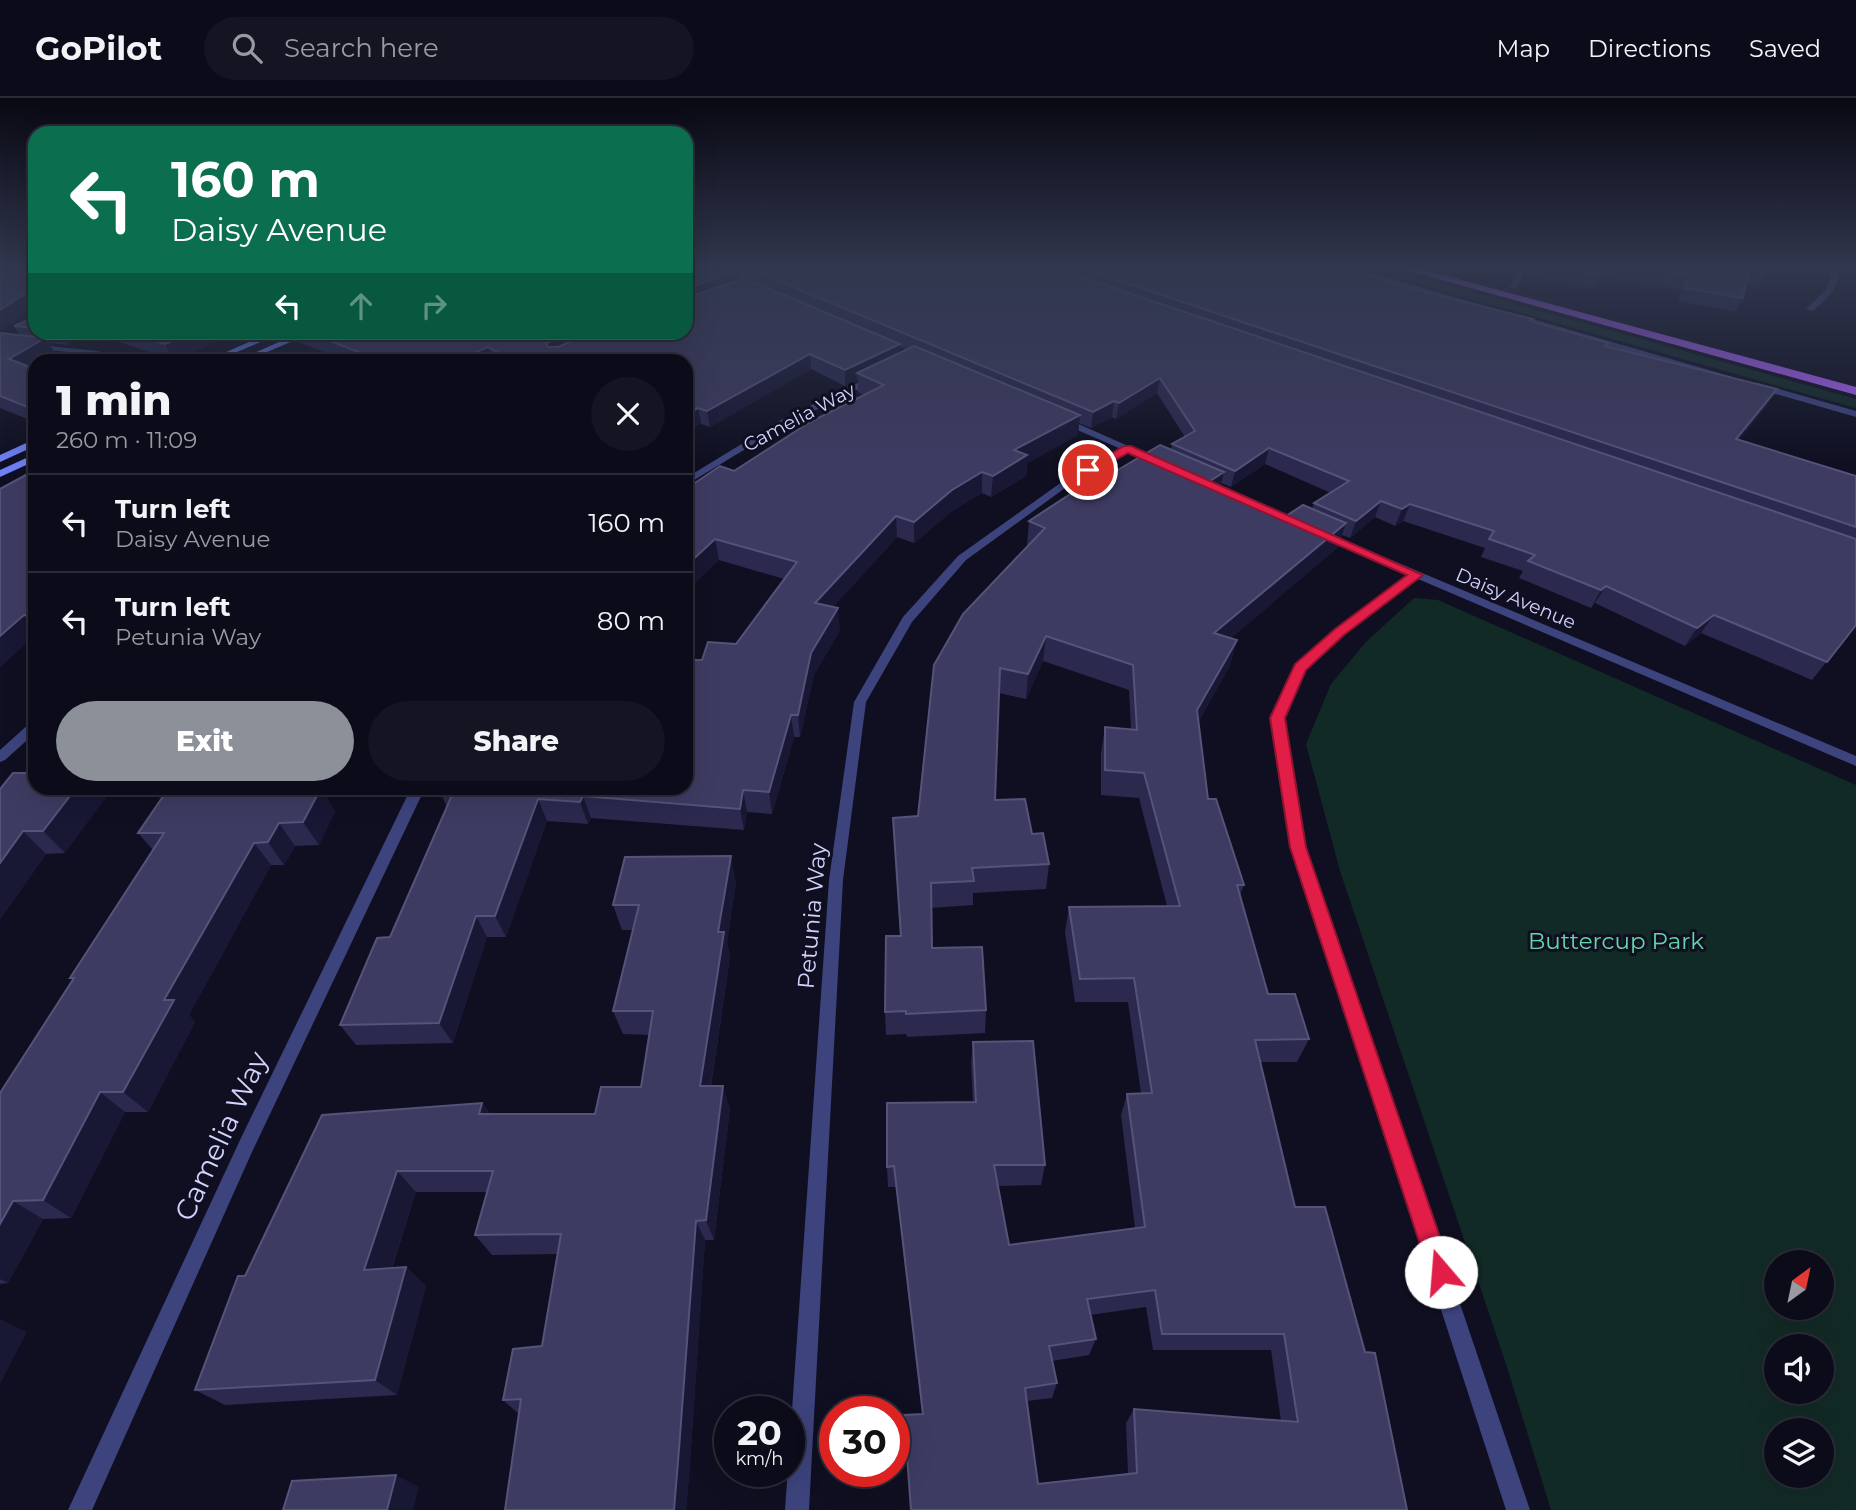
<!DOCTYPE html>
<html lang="en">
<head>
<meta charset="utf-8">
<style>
	:root { --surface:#0b0b19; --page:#141422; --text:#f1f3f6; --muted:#9a9ba2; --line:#2b2b38; --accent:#8c9099 }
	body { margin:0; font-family:Montserrat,sans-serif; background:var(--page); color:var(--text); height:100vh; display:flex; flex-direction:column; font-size:26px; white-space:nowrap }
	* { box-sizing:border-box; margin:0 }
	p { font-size:23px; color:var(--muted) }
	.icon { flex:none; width:38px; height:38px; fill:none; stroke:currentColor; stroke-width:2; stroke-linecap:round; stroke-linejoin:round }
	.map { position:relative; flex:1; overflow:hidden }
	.side { position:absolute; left:28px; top:256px; width:665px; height:441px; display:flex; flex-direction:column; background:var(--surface); border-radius:21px; box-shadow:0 7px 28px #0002,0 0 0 2px var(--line) }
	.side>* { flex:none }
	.hud { position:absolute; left:28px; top:28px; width:665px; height:214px; border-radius:21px; box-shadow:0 7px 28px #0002,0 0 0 2px var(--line); background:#0b6e4f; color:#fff; overflow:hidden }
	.needle { width:46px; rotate:33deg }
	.controls { position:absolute; left:1764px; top:1152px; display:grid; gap:14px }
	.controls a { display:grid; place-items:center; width:70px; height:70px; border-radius:50%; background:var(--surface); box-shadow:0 7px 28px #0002,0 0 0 2px var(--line); font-size:35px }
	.speed { position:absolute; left:714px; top:1298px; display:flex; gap:14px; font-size:35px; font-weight:700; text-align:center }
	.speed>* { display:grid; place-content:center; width:91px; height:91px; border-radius:50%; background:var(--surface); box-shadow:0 7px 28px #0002,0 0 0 2px var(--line); line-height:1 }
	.speed small { font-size:18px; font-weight:400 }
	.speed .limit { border:10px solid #d22; background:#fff; color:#111 }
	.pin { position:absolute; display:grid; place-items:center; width:60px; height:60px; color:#fff; margin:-30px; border:4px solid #fff; border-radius:50%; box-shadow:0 2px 7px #0007 }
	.me { position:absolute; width:77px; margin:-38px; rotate:342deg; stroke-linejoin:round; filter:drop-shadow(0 0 5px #0008) }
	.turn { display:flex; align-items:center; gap:24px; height:147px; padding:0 28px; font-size:32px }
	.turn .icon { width:91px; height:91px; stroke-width:2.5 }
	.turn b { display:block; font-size:49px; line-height:60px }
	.lanes { display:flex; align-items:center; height:66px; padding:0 28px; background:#0003; justify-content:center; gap:35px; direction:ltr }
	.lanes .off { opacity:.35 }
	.round { display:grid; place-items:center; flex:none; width:74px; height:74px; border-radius:37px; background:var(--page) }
	.headline { display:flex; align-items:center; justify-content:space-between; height:119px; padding:0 28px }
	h1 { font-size:42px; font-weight:800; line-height:52px }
	.cta { display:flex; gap:14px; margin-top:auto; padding:14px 28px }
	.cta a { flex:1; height:80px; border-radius:42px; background:var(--accent); color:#fff; font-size:28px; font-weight:800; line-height:80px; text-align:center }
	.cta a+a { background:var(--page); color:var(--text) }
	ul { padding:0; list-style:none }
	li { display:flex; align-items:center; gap:21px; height:98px; padding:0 28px; border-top:2px solid var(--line) }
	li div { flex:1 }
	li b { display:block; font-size:26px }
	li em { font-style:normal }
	header { display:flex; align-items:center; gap:42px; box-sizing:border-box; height:98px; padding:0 35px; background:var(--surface); border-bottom:2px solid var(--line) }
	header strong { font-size:33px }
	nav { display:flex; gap:38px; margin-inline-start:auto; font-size:24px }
	.search { width:490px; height:63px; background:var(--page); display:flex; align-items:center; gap:18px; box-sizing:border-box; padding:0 24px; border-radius:38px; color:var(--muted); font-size:26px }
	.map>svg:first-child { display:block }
	.green { fill:#122a26; fill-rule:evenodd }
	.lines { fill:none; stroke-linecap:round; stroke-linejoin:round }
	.lane { fill:#3d447d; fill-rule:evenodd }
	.street { fill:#3d447d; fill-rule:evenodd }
	.secondary { fill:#6f80f6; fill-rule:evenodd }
	.primary { fill:#a760f5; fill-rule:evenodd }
	.wall { fill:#2b294e; fill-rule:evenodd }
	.shaded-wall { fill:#181734 }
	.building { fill:#3d3b61; stroke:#545379; stroke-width:2; fill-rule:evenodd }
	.route { fill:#e11d48; stroke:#92132f; stroke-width:2 }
	.labels { text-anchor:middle; stroke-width:6; stroke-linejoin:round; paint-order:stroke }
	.far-street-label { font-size:19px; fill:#d2d3fc; stroke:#0f0f21 }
	.street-label { font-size:23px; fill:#d2d3fc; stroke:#0f0f21 }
	.park-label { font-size:23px; fill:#63d7a8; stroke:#0f0f21 }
	.near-street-label { font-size:28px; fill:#d2d3fc; stroke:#0f0f21 }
</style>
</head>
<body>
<header>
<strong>GoPilot</strong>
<div class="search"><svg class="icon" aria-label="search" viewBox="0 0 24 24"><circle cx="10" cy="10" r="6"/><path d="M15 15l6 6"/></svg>Search here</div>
<nav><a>Map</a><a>Directions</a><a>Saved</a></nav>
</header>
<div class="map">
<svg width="1856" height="1412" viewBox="0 0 1856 1412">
	<rect width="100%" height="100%" fill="#0f0f21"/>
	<!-- green -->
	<g class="green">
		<path d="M1358,169h24l474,132v9z"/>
		<path d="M1414,500l24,2 418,185v725h-305l-44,-143 -167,-496 -34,-127 25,-60 35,-42zM1776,1164h46v45h-46zM1776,1248h46v45h-46zM1776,1332h46v45h-46z"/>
	</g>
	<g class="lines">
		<!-- lane -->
		<g class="lane">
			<path d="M1520,169h7l-11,21h-6z"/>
			<path d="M1795,169l36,2 -1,-2h8c2,21 -10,31 -25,44l-7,-2 20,-19 5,-16z"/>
		</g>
		<!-- street -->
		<g class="street">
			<path d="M1340,169h12l125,37 -7,2z"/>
			<path d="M1513,217h6l214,62 -7,2 -213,-60z"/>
			<path d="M0,243l97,10 38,9h-14l-24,-5 -97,-10z"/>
			<path d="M874,277l3,1v4l-92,45 -99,60v-7l93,-57z"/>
			<path d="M1758,285l98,28v6l-101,-29v-4z"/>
			<path d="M1059,320h6l99,44 -8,2 -27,-12 -57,31 -106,77 -54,62 -46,80 -23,178 -34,630h-24l44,-630 25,-178 49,-85 55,-61 108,-77 55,-30 -62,-27z"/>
			<path d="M1325,434l531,224v10l-438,-187 -74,56 -39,34 -21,49 21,129 225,663h-24l-215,-663 -19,-129 24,-54 40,-35 73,-54 -88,-38 -1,-2z"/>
			<path d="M35,624v11l-30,27 -5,2v-12l30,-27z"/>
			<path d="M411,690h14l-173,364 -160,358h-24l172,-370z"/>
		</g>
		<!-- secondary -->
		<g class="secondary">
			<path d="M272,234h12l-66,28h-10z"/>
			<path d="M302,234h12l-66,28h-10z"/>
			<path d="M35,341v7l-35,16v-7z"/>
			<path d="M35,356v7l-35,16v-7z"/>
		</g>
		<!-- primary -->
		<path class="primary" d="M1395,169h19l442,120v8z"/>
	</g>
	<!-- wall -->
	<g class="wall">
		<path d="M686,169h652l71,21 124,31 -1,2 74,25 161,59 -28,35 117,36v149l-44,55 -111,-47 -16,13 -90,-43 -4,5 -72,-30 4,-7 -42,-14 4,-9 -82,-27 -8,5 -20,-9 -25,21 -8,-3 -4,12 -107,91 6,2 -7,25 -31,56 9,78 36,86 -4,10 28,99 41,45 -12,23h-37l35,145 112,303h-496l11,-96 -26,-227h-8l-1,-20 86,-65 -2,-38 2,-22 72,123 -4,20 -43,1 11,59 126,-17 -14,-113 6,-21 14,-1 -13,-91h-53l-10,-70 4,-25 98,-1 -28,-108 -38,-3v-42l4,-26 26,2 -2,-39 -86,-29 -17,38 -27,-6 -4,107 37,34 17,30 -3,25 -73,4v12l-42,3 1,40 54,62 -1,23 -78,4 -1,-3 -20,1 -1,-23 15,-76 -7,-118 25,-2 110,-271h-1l2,-24 60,-34 82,-37 1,-6 13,-7 -28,-44 -41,26 -4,-2 -21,11 -12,-5 -1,12 -51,28 -1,13 -35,21 -9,-4 -30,18 -38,32 -17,-6 -64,70 7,23 -26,45 -14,62h-6l-22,77 -25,-2 -3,18 -153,-12 -3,6 -41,-3 -41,116h-19l-34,106 -97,2 -16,-20 50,-88 57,-130 -7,-15 296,-148 48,-65 -65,-19 -28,26 -3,-1 -2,3v-99l48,-18 130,-76 -6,-3v-12l-13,6 -34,-17 -101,58 -9,-3 -15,-64h-340l-48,-18 -4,-9 -9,4 -2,-5h403zM732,177l9,4 -8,3zM900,249l6,2 -5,3zM1265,366l66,29 -17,10 -2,6 -26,7 -66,-28 1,-5 10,4zM1146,1209l7,43h118l10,71 -147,-12 -8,14 2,51 -90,10 -11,-83 25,-3 5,-15 -5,-22 37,-6 7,-16 -6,-24z"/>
		<path d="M1484,169h33l-3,6z"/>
		<path d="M1529,169h75l-10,21 -68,-13z"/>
		<path d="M1605,169h161v6l-8,13 -12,-2 -3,14 -8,14 -57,-11 4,-12 -77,-12z"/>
		<path d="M35,219v15h44l3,5 -14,8 -19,-2 6,10 -20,7v5l-4,2 4,2v53l-35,-14v-75l20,2 -6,-9z"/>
		<path d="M88,234h151l-65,28z"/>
		<path d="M35,372v165l-35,32z"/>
		<path d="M13,675l52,80 -19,1 -46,65z"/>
		<path d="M206,696l119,1 10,16 -16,34 -24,1 -11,19h-13l-82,150 6,7 -47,90h-23l-54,106 -28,1 -35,64 -8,1v-191l72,-113 -2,-2 83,-128 -15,-17z"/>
		<path d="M736,784l-9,60 3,15 -19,129 19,22 -16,132h-9l-15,222 -4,48h-181l14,-96 -16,-14 39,-54 16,-92 -66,1 -17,-20 12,-43h-71l-24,76 14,-1 20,19 -29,109 -172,10 -30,-15 50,-114 237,-173 8,11h105l46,-27 8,-52 -26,-1 -10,-23 20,-81h-11l-9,-25z"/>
	</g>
	<!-- shaded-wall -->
	<g class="shaded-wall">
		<path d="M731,174l2,15 -47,17v-15z"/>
		<path d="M35,189v21l-35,23v-21z"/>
		<path d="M60,234h19l3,5 -14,8z"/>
		<path d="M195,234h44l-65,28 -9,-16z"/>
		<path d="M283,234h11v1l-9,4z"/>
		<path d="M572,234h40l-62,27 -4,-16z"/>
		<path d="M45,240l10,15 -12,7h-8v5l-16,9 -10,-15z"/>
		<path d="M900,246l1,15 -44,14 1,7 -13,6v-16z"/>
		<path d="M488,249l5,13h-35z"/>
		<path d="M810,256l1,15 -101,58 -3,-16z"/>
		<path d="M1160,280l-3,15 -41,26 3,-16z"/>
		<path d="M1777,291l-10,16 -41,51 10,-17z"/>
		<path d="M1114,303l-2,16 -21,11 2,-16z"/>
		<path d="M698,310l3,16 -15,9v-18z"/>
		<path d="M1080,317l-2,20 -51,28 -1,13 -35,21 2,-21 21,-26z"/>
		<path d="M1269,350l-4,16 -34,23 4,-16z"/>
		<path d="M982,374v21l-30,18 -38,32v-21l38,-32z"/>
		<path d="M1224,374l-6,23 -11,-12z"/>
		<path d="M1381,403l-6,16 -25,21 6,-17z"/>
		<path d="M1410,406l-7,17 -8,5 7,-17z"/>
		<path d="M896,418l1,21 -80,88 -2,-22z"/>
		<path d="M1346,425l-8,24 -130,111 6,-25z"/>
		<path d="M715,441l4,21 -28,26 -4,-21z"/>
		<path d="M1606,488l-11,17 -4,5 10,-18z"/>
		<path d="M838,510l2,22 -26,45 -14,62 -2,-22 13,-62z"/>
		<path d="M24,517l11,14v6l-35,32v-31z"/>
		<path d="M1714,517l-13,18 -16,13 12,-18z"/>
		<path d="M1046,538l-3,25 -17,38 2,-25z"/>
		<path d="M1237,542l-7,25 -39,70 6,-25z"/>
		<path d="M791,617l3,22 -22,77 -3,-22z"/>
		<path d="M76,690h37l-48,65 -22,-22z"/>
		<path d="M302,690h27l-4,7 10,16 -16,34 -16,-23z"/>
		<path d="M743,692l4,22 -3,18 -4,-21z"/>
		<path d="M583,698l8,22 -3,6 -8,-22z"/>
		<path d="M538,701l9,22 -41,116 -11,-21z"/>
		<path d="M279,725l16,23 -11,19 -16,-23z"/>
		<path d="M23,733l23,23 -46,65v-56z"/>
		<path d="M254,745l17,22 -82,150 6,7 -47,90 -25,-20 41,-92z"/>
		<path d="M731,758l5,26 -9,60 3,15 -23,152 -7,-23 18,-154z"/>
		<path d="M476,818l11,21 -34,106 -14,-20z"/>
		<path d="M723,988l7,22 -16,132 -8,-20z"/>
		<path d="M100,994l25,20 -54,106 -28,-18z"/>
		<path d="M482,1005l15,22 -18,-11z"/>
		<path d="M397,1073l19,21 -31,96 -21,-18z"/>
		<path d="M13,1103l30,18 -35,64 -8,-4v-55z"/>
		<path d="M696,1123l9,19 -15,222 -4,48h-12z"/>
		<path d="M406,1169l20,19 -29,109 -22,-15z"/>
		<path d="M0,1221l27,13 -27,52z"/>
		<path d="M396,1377l23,12 -6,23h-26z"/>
	</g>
	<!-- building -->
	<g class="building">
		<path d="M0,169h35v20l-35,23z"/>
		<path d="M686,169h35l10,5 -45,17z"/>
		<path d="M745,169h307l804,272v86l-29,37 -113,-47 -17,13 -91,-42 -5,4 -73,-29 7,-6 -46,-16 5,-8 -84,-27 -8,5 -21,-8 -25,20 -42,-18 35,-22 -80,-33 -34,23 -63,-27 23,-13 -35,-53 -41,25 -5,-2 -21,11z"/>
		<path d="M1078,169h260l71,21 124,31 -3,2 78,22 -3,3 172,43 -41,50 120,37v51z"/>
		<path d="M1560,169h44l-4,8z"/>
		<path d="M1633,169h133v6l-17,-3 -6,28 -58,-10 4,-13z"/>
		<path d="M744,180l156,66 -55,26 -35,-16 -103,57 -9,-3 -12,7v-55h-174l-24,-13 -30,13h-79l-72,-28h265l-26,11 2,4h10l35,-15h93v-34z"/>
		<path d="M35,219v11l-21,-2z"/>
		<path d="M127,234h68l-30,12z"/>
		<path d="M0,235l45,5 -36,21 26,10v41l-35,-14z"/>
		<path d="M914,248l166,69 -66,35 13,5 -34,21 -11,-4 -30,18 -38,32 -18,-6 -81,87 23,5 -27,45 -13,62h-7l-22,77 -26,-2 -3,19 -157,-13 -3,6 -42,-3 -43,117h-19l-37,107 -99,2 37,-87 13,-1 63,-144 -13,-1 3,-4h243v-128h16l6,-18 28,2 61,-82 -82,-23 -28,26 -1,-1v-62l2,-2 -2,-1v-10l34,-23 14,5 76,-49 74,-37 -27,-12z"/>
		<path d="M1160,347l64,27 -17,11 79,33 17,-11 43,18 -132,110 23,7 -40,70 11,89h8l28,86h-7l31,109h27l14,45 -54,1 40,167h30l40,145 10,1 32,157h-496l-7,-95 19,-1 -29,-248 -7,1v-64l89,-1 -3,-60 60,-1 12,124h-51l15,80 136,-18 -18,-133 25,-1 -18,-115 -54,1 -11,-72 111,-1 -36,-133 -39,-3v-43l32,3 -4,-65 -87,-29 -18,38 -28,-6 -5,132 30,-1 7,35 11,-1 6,31 -77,4 2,13 -43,2 1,65 50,-1 4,63 -80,4v-3l-21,1 1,-76h15l-8,-118 25,-2 16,-151 29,-51 82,-86 -16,-7 55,-36 5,2zM1155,1192l7,44h122l14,88 -164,-13 3,64 -99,11 -13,-96 32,-5 -8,-37 47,-7 -9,-40z"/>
		<path d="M35,372v146l-11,-1 -24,21v-147z"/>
		<path d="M13,675h22v15h41l-33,43h-20l-23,32v-74z"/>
		<path d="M210,690h111l-18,34 -24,1 -11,19 -14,1 -90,157h10l-51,92h-23l-57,108 -30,1 -13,23v-131l74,-115h-4l94,-145h-26l26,-38 42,-1z"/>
		<path d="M731,758l-13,76h6l-24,154h23l-17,134 -10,1 -17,228 -5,61h-169l16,-111 -18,1 10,-51 29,-3 19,-112 -86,1 18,-64h-96l-33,99 42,-3 -31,113 -180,10 43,-114h7l77,-161 160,-12 -3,11h116l6,-27h40l12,-76h-40l26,-106h-26l12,-48z"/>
		<path d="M396,1377l-9,35h-104l9,-29z"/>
	</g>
	<!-- sky -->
	<linearGradient id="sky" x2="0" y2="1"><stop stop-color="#080812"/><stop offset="0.46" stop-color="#31374e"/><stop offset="1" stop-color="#31374e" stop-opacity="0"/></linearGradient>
	<rect width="1856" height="367" fill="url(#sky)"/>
	<!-- route -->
	<path class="route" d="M1124,348h7l292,129 -79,60 -38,35 -21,48 21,129 146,425 -3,8 -8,4 -8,-4 -4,-8 -139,-425 -20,-129 25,-54 40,-35 72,-54 -279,-122 -36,20 -9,-3z"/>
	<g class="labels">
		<!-- far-street labels -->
		<g class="far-street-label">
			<text transform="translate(799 319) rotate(-28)" y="7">Camelia Way</text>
			<text transform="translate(1516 500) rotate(23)" y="7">Daisy Avenue</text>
		</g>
		<!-- street labels -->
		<g class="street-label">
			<text transform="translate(812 818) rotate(-85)" y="8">Petunia Way</text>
		</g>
		<!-- park labels -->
		<g class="park-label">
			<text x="1616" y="851">Buttercup Park</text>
		</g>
		<!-- near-street labels -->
		<g class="near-street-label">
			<text transform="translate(221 1038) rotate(-65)" y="10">Camelia Way</text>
		</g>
	</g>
</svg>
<div class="controls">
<a><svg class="needle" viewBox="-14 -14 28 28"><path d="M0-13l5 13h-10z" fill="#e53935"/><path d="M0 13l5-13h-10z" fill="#9a9ba2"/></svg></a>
<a><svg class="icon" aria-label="sound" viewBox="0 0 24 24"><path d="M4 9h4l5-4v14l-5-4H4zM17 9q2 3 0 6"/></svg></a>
<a><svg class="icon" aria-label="layers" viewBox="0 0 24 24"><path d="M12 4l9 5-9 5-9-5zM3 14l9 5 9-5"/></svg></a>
</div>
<div class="speed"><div>20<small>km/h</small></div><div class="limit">30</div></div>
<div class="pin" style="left:1088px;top:372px;background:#d93025"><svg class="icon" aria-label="arrive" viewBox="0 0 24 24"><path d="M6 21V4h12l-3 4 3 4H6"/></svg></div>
<svg class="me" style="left:1441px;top:1174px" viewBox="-20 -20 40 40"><circle r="19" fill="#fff"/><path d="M0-13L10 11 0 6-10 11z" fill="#e11d48"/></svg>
<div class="hud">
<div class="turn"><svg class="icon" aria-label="left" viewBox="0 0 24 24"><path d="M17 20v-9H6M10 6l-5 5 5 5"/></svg><div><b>160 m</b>Daisy Avenue</div></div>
<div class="lanes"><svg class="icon" aria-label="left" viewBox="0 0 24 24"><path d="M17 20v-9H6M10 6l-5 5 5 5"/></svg><svg class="icon off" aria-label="ahead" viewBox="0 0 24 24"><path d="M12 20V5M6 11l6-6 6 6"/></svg><svg class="icon off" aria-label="right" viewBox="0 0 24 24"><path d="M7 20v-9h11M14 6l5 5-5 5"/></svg></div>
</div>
<section class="side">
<div class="headline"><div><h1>1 min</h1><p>260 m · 11:09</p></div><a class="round"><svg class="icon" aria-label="close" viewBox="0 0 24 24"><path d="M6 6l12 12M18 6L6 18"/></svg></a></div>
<ul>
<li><svg class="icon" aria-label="left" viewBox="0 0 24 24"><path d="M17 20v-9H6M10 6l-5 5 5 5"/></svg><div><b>Turn left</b><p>Daisy Avenue</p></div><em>160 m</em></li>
<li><svg class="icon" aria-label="left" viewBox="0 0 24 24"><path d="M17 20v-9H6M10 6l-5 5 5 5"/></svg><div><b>Turn left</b><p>Petunia Way</p></div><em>80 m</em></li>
</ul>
<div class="cta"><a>Exit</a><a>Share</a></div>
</section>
</div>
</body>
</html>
